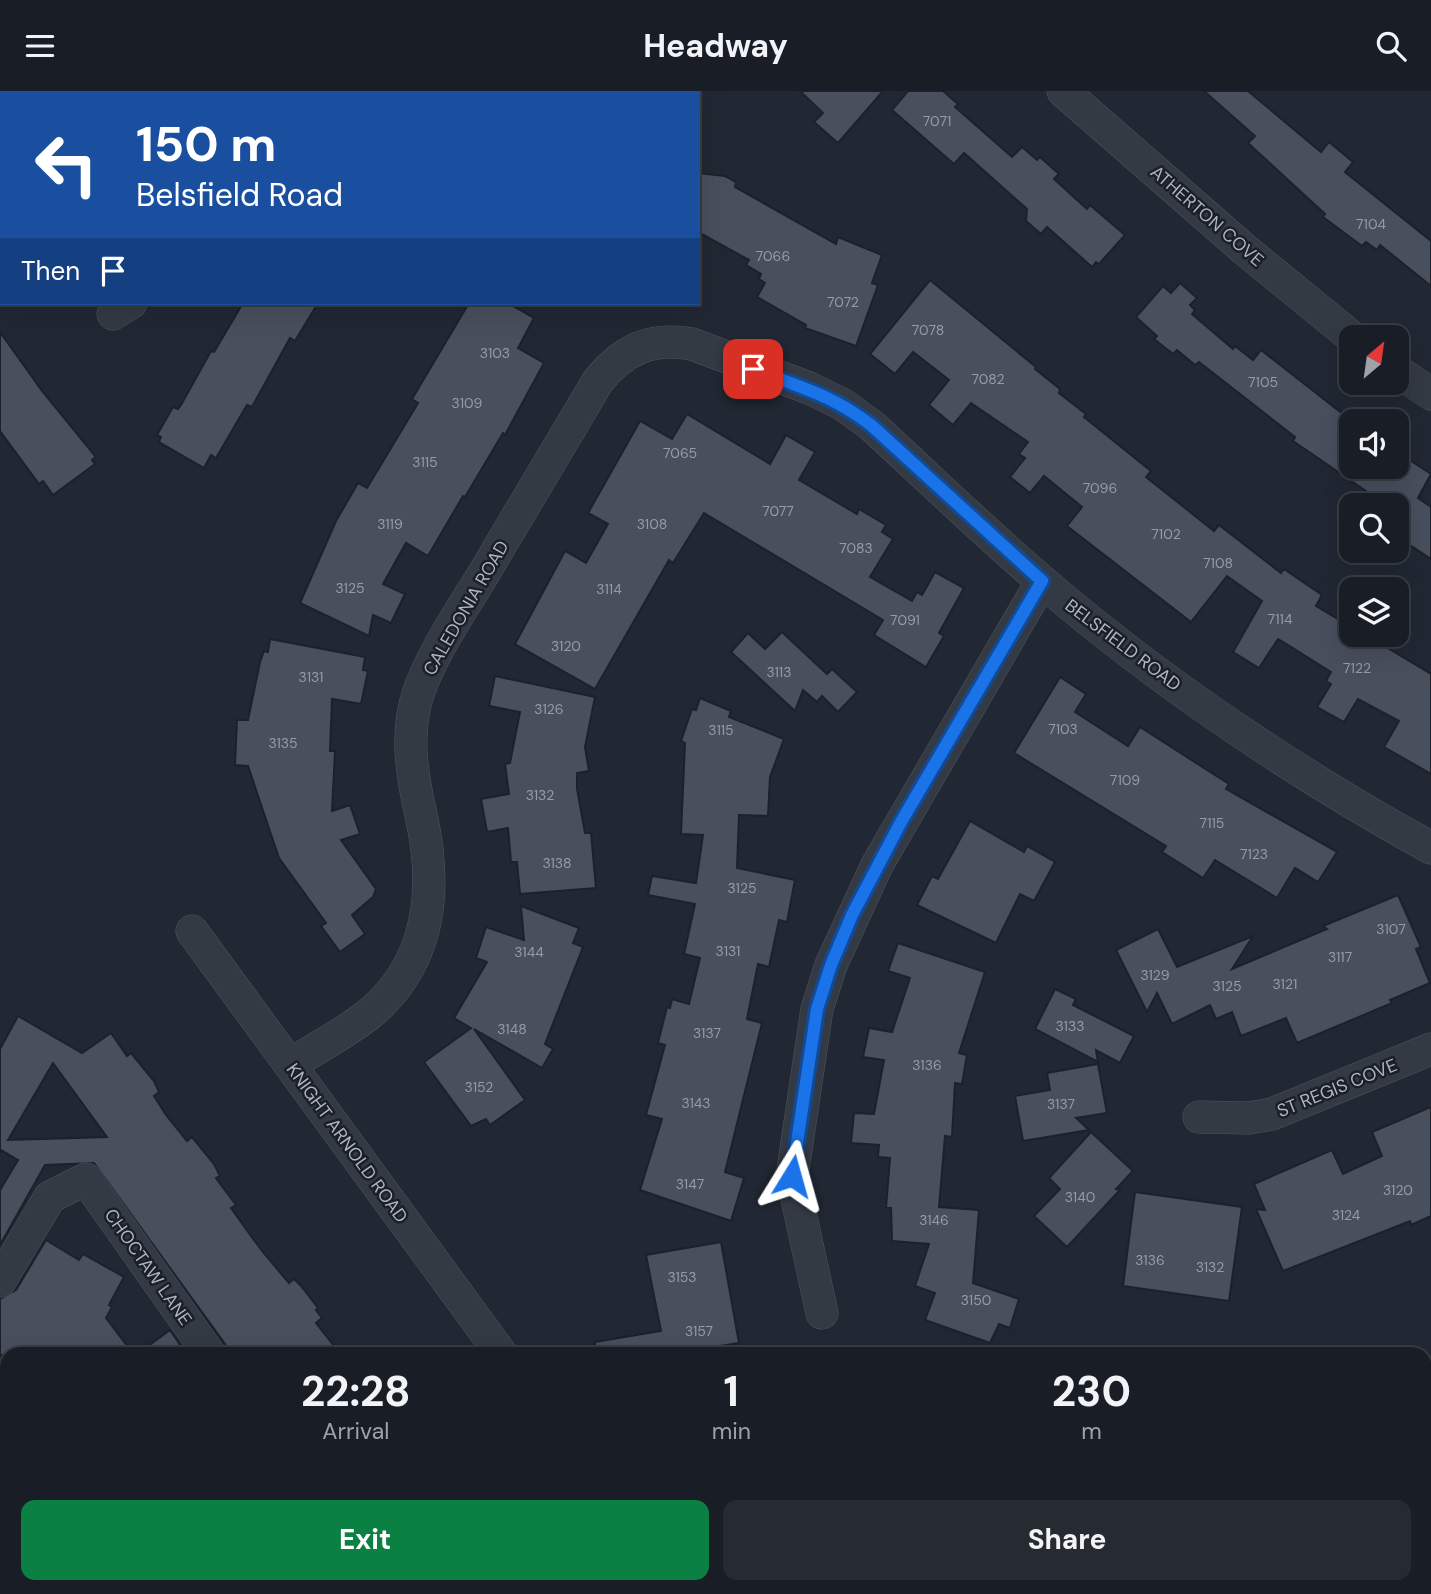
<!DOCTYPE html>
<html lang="en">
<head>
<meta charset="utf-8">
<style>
	:root { --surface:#191e26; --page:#262b32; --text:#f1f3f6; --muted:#9fa2a7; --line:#373c43; --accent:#0b8043 }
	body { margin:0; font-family:"DM Sans",sans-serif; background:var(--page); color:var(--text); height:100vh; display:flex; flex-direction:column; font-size:26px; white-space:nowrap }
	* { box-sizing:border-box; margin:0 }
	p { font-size:23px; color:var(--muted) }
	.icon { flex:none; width:38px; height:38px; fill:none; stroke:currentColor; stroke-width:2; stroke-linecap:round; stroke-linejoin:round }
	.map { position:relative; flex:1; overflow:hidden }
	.side { position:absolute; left:0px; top:1256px; width:1432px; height:247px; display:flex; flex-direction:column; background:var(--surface); border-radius:21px 21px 0 0; box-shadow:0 7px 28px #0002,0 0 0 2px var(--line) }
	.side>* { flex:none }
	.guide { position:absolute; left:0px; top:0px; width:700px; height:214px; box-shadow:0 7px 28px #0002,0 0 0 2px var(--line); background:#1a4fa0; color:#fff; overflow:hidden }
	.needle { width:46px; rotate:29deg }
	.tools { position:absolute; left:1339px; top:234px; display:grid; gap:14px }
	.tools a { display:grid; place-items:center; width:70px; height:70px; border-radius:14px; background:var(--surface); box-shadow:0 7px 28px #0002,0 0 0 2px var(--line); font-size:35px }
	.pin { position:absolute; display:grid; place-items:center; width:60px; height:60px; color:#fff; margin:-30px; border-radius:14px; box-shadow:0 4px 10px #0006 }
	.me { position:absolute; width:77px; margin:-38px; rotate:8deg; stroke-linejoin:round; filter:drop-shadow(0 0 5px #0008) }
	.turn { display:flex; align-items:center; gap:24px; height:147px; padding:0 21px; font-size:32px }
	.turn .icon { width:91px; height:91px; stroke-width:2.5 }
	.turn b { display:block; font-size:49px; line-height:60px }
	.then { display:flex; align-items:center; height:66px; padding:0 21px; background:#0003; gap:14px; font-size:26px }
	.eta { display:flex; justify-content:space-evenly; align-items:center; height:119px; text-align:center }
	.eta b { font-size:42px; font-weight:700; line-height:49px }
	.primary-button { display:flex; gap:14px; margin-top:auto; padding:14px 21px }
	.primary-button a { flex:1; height:80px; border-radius:14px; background:var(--accent); color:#fff; font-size:28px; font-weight:700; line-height:80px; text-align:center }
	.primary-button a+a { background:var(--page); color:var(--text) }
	header { display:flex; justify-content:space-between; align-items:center; height:91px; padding:0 21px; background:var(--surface); font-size:32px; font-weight:700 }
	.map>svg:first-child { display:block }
	.building { fill:#484f5d; stroke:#1c212b; stroke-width:2; fill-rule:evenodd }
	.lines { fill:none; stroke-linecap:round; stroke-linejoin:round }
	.street-casing { stroke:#4f555f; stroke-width:33 }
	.street { stroke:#343a44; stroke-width:32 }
	.route-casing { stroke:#114b97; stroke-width:18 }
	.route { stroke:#1a73e8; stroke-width:12 }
	.labels { text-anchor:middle; stroke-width:5; stroke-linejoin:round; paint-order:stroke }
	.number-label { font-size:14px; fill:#959ca8 }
	.street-label { font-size:18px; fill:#afb5c1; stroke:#1a1f29 }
</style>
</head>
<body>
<header><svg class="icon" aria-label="menu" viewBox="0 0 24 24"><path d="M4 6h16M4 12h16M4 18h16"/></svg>Headway<svg class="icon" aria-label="search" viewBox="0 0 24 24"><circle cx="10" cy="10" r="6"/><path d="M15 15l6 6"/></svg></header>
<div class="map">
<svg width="1431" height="1503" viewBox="0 0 1431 1503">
	<rect width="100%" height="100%" fill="#212833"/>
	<!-- building -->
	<g class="building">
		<path d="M800,0h83l-45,52 -24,-21 9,-9z"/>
		<path d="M908,0h35l15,13 -3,3 57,50 10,-10 15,13 3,-3 19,17 -5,5 33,30 3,-4 35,30 -26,29 -3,-2 -4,5 -45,-40 -6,7 -15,-13 1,-12 -63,-56 -10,11 -62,-54z"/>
		<path d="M1204,0h44l73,61 8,-10 24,20 -8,10 86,69v45l-51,-41 -3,5 -11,-8 -4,4 -39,-29 2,-3 -77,-71 7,-7z"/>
		<path d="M698,82l27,3 11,6 -1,5 101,57 2,-7 44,18 -10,28 6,2 -22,61 -51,-18 1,-3 -49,-28 8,-14 -6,-4 2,-5 -15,-9 3,-5 -51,-28z"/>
		<path d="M930,189l106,87 -1,2 25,20 -1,4 27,21 -2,3 67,54 -5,6 68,54 5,-6 62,48 3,-4 38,26 -6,11 35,21v8h15l65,39v100l-47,-27 15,-26 -41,-22 -14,23 -27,-15 14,-23 -5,-3 5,-9 -43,-27 -10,-6 -19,29 -26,-16 29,-51 -35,-25 -36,46 -124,-96 15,-19 -38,-31 -14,17 -20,-16 15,-19 -6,-4 9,-12 -57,-39 -18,22 -24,-20 20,-25 -36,-28 -18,22 -25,-20z"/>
		<path d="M1180,192l17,15 -7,7 5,5 -3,4 41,35 2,-3 18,14 8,-10 92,72 -2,45h45v-16l35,23 -13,24 13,9v52l-35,-23v-30h-8l-95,-65 2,-4 -96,-75 -4,3 -18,-15 -4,4 -19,-15 3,-3 -21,-19 27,-31 8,7z"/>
		<path d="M243,212h75l-23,38 -5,-3 -38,69 -5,-2 -31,53 -5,-3 -7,13 -45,-26 2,-5 -4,-2 16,-28 5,2 3,-4 30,-54 3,1z"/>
		<path d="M469,212h39l26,15 -16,30 26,15 -39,72 -2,-2 -38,64 -2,-1 -35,60 -22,-13 -23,41 22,10 -14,29 -18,-8 -4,21 -69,-33 36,-82 22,-38 9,5 51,-85 -6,-4z"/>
		<path d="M0,241l42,59 54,66 -4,3 3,4 -42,31 -10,-14 -4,3 -39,-53z"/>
		<path d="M687,323l83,50 16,-29 29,17 -16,28 58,34 2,-5 27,16 -4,7 11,7 -23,38 42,24 5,-9 5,3 13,-23 29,16 -25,45 5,3 -18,31 -52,-32 9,-15 -179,-107 -31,50 -4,-3 -74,129 -80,-45 50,-93 21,12 22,-39 -20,-11 52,-92 32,18z"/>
		<path d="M782,541l45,42 5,-5 25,23 -19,20 -16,-16 -5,6 -14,-12 -8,21 -64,-59 17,-19 17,16z"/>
		<path d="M270,548l95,18 -2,13 5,1 -7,33 -29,-5 -2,52h5l-3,60 18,-6 10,29 -19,6 35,49 -3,8 -21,18 13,19 -25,18 -19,-26 5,-3 -47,-65 -31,-92 -13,-1 2,-45h11l12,-58 4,-11 4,1z"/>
		<path d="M495,585l100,21 -10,50 4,24 -12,2v16l8,44h6l5,55 -76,6 -3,-32h-6l-3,-34 -21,4 -6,-33 28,-5 -4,-30 5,-1 10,-51 -31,-6z"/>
		<path d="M1060,586l26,17 -11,18 53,34 12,-19 89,57 -3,5 111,63 -19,30 -23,-14 -18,30 -62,-38 -12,18 -41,-26 4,-6 -152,-93z"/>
		<path d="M700,607l31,13 -2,6 55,22 -14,38 -2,39 -29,-1 -2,53 58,12 -8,42 -8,-2 -10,47 -11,-3 -11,55 15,4 -37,149 19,6 -13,43 -91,-31 22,-71 -16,-4 19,-70 -7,-2 9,-36 3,1 2,-9 17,5 11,-46 -16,-4 11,-50 -47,-9 4,-19 44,7 7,-48 -22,-1 4,-91 -4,-2 11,-32 4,1z"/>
		<path d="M970,730l54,31 3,-6 28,16 -21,39 -14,-7 -24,49 -79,-38 15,-29 6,3z"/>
		<path d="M1398,804l23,52 -5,2 14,34 -40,17 2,3 -95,40 -11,-25 -45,18 -9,-24 -16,7 -6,-14 -38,19 -15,-31 -10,19 -31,-62 42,-21 19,38 76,-31 -21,33 95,-40 -4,-3z"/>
		<path d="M521,815l58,22 -6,15 10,4 -38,97 8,5 -11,19 -68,-39 51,71 -35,25 -4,-6 -15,7 -47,-64 47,-34 -17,-10 33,-56 -11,-4 10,-31 38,13z"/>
		<path d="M898,852l87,29 -26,81 8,2 -5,29 -7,-1 -3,54 -7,-1 -6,71 40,3 -6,73 46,16 -9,29 -11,-4 -9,19 -65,-23 10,-27 -20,-7 14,-42 -37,-3 -1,-33h-5l4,-50 -12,-1 1,-12 -28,-2 3,-30 20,1 10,-54 -21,-3 6,-29 23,4 18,-54 -22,-7z"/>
		<path d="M1055,898l21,10 -3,6 61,31 -14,27 -24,-13 2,12 -63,-33z"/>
		<path d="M18,925l64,37 29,-20 16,23 4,-3 23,28 5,11 -5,4 12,19 21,26 5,-4 22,27 6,12 -4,2 20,27 -5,3 31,43 27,32 5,-4 8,8 16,21 -2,2 6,8 -6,5 25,32h-113l-3,-11 -131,-181 -49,2 -45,80v-55l18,-30 -17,-10 -1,3v-104zM53,972l54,74 -99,3z"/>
		<path d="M1098,973l9,49 -31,5 13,12 -66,11 -8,-45 35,-6 -3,-17z"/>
		<path d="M1431,1016v109l-20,9 -1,-4 -127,50 -27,-62 9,1 -11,-26 78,-34 11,24 39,-18 -10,-24z"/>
		<path d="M1091,1041l42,39 -17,18 4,1 -53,57 -33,-31 26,-27 -11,-11z"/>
		<path d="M1135,1101l107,15 -13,94 -106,-15z"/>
		<path d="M46,1149l33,20 4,-6 41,23 -15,28 3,2 -6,11 28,37h-134v-56l16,-9z"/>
		<path d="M721,1151l18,101 -26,4 2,8h-119l-1,-13 66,-11 -15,-76z"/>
		<path d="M170,1239l17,25h-51z"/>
	</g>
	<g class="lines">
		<!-- street casing -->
		<g class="street-casing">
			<g id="street">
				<path d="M1063,0l181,158 109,89"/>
				<path d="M263,2l1,-2"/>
				<path d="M113,223l18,-11"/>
				<path d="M1396,279l35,24"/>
				<path d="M192,840l310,424"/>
				<path d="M290,974c27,-18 60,-34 84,-55 58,-52 63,-124 47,-195 -9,-40 -16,-81 -3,-121 14,-41 41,-80 63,-116 39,-66 78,-131 117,-197 26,-32 53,-44 94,-37l117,44 33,16 29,21c57,52 113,107 172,157 119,102 251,190 388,266"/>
				<path d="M1199,1026l50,1 23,-4 159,-65"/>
				<path d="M0,1190l50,-84 36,-18 124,176"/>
				<path d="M822,1222l-30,-137 25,-167 14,-44 46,-100 165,-284"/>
				<path d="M1424,1411l7,-4"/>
				<path d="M375,1496l5,7"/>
				<path d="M672,1496l5,7"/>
				<path d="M598,1503l20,-7"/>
				<path d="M1350,1503l5,-7"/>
			</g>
		</g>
		<!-- street -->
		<use href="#street" class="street"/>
	</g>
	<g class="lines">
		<!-- route casing -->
		<g class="route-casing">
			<path id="route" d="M753,278c48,19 75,24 118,56l171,156 -141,241 -49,93 -21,50 -14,44 -25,167"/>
		</g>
		<!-- route -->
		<use href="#route" class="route"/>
	</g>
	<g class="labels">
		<!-- number labels -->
		<g class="number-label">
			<text x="937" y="35">7071</text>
			<text x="1371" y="138">7104</text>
			<text x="773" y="170">7066</text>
			<text x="843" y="216">7072</text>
			<text x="928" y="244">7078</text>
			<text x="495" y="267">3103</text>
			<text x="988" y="293">7082</text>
			<text x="1263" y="296">7105</text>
			<text x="467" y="317">3109</text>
			<text x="680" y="367">7065</text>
			<text x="425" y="376">3115</text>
			<text x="1100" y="402">7096</text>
			<text x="778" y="425">7077</text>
			<text x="390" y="438">3119</text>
			<text x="652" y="438">3108</text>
			<text x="1166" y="448">7102</text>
			<text x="856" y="462">7083</text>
			<text x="1218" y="477">7108</text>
			<text x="350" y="502">3125</text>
			<text x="609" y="503">3114</text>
			<text x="1280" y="533">7114</text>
			<text x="905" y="534">7091</text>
			<text x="566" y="560">3120</text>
			<text x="1357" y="582">7122</text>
			<text x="779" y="586">3113</text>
			<text x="311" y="591">3131</text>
			<text x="549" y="623">3126</text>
			<text x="1063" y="643">7103</text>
			<text x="721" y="644">3115</text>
			<text x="283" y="657">3135</text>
			<text x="1125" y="694">7109</text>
			<text x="540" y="709">3132</text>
			<text x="1212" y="737">7115</text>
			<text x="1254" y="768">7123</text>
			<text x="557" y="777">3138</text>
			<text x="742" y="802">3125</text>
			<text x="1391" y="843">3107</text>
			<text x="728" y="865">3131</text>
			<text x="529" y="866">3144</text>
			<text x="1340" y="871">3117</text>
			<text x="1155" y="889">3129</text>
			<text x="1285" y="898">3121</text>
			<text x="1227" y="900">3125</text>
			<text x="1070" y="940">3133</text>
			<text x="512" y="943">3148</text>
			<text x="707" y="947">3137</text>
			<text x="927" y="979">3136</text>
			<text x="479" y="1001">3152</text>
			<text x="696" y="1017">3143</text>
			<text x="1061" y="1018">3137</text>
			<text x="690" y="1098">3147</text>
			<text x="1398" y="1104">3120</text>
			<text x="1080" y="1111">3140</text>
			<text x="1346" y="1129">3124</text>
			<text x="934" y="1134">3146</text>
			<text x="1150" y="1174">3136</text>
			<text x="1210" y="1181">3132</text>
			<text x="682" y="1191">3153</text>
			<text x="976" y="1214">3150</text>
			<text x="699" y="1245">3157</text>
		</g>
		<!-- street labels -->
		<g class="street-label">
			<text transform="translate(1207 125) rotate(41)" y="6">ATHERTON COVE</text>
			<text transform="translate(466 517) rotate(-60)" y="6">CALEDONIA ROAD</text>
			<text transform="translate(1123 554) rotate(37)" y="6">BELSFIELD ROAD</text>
			<text transform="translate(1337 997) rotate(-22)" y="6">ST REGIS COVE</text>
			<text transform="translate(347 1052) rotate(54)" y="6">KNIGHT ARNOLD ROAD</text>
			<text transform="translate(148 1176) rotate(55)" y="6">CHOCTAW LANE</text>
		</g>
	</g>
</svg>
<div class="tools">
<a><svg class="needle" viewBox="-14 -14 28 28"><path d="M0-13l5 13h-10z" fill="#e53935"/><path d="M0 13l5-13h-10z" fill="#9fa2a7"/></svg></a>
<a><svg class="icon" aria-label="sound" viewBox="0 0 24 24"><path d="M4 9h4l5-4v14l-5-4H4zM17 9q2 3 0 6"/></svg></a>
<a><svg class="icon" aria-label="search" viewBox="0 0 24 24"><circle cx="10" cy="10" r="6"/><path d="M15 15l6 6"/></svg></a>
<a><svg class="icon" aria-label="layers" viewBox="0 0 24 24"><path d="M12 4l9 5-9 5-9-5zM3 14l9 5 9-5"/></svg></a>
</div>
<div class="pin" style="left:753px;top:278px;background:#d93025"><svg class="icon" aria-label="arrive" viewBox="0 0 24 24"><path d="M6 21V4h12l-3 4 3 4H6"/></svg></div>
<svg class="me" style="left:792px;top:1085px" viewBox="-20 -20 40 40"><path d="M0-17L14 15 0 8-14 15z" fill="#1a73e8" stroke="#fff" stroke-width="4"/></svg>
<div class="guide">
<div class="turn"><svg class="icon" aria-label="left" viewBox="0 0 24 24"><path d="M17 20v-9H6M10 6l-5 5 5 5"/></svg><div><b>150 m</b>Belsfield Road</div></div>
<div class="then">Then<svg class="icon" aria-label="arrive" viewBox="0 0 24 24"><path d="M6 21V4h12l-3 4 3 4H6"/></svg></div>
</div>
<section class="side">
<div class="eta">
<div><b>22:28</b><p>Arrival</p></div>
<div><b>1</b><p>min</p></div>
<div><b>230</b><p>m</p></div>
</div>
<div class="primary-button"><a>Exit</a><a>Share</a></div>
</section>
</div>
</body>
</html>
